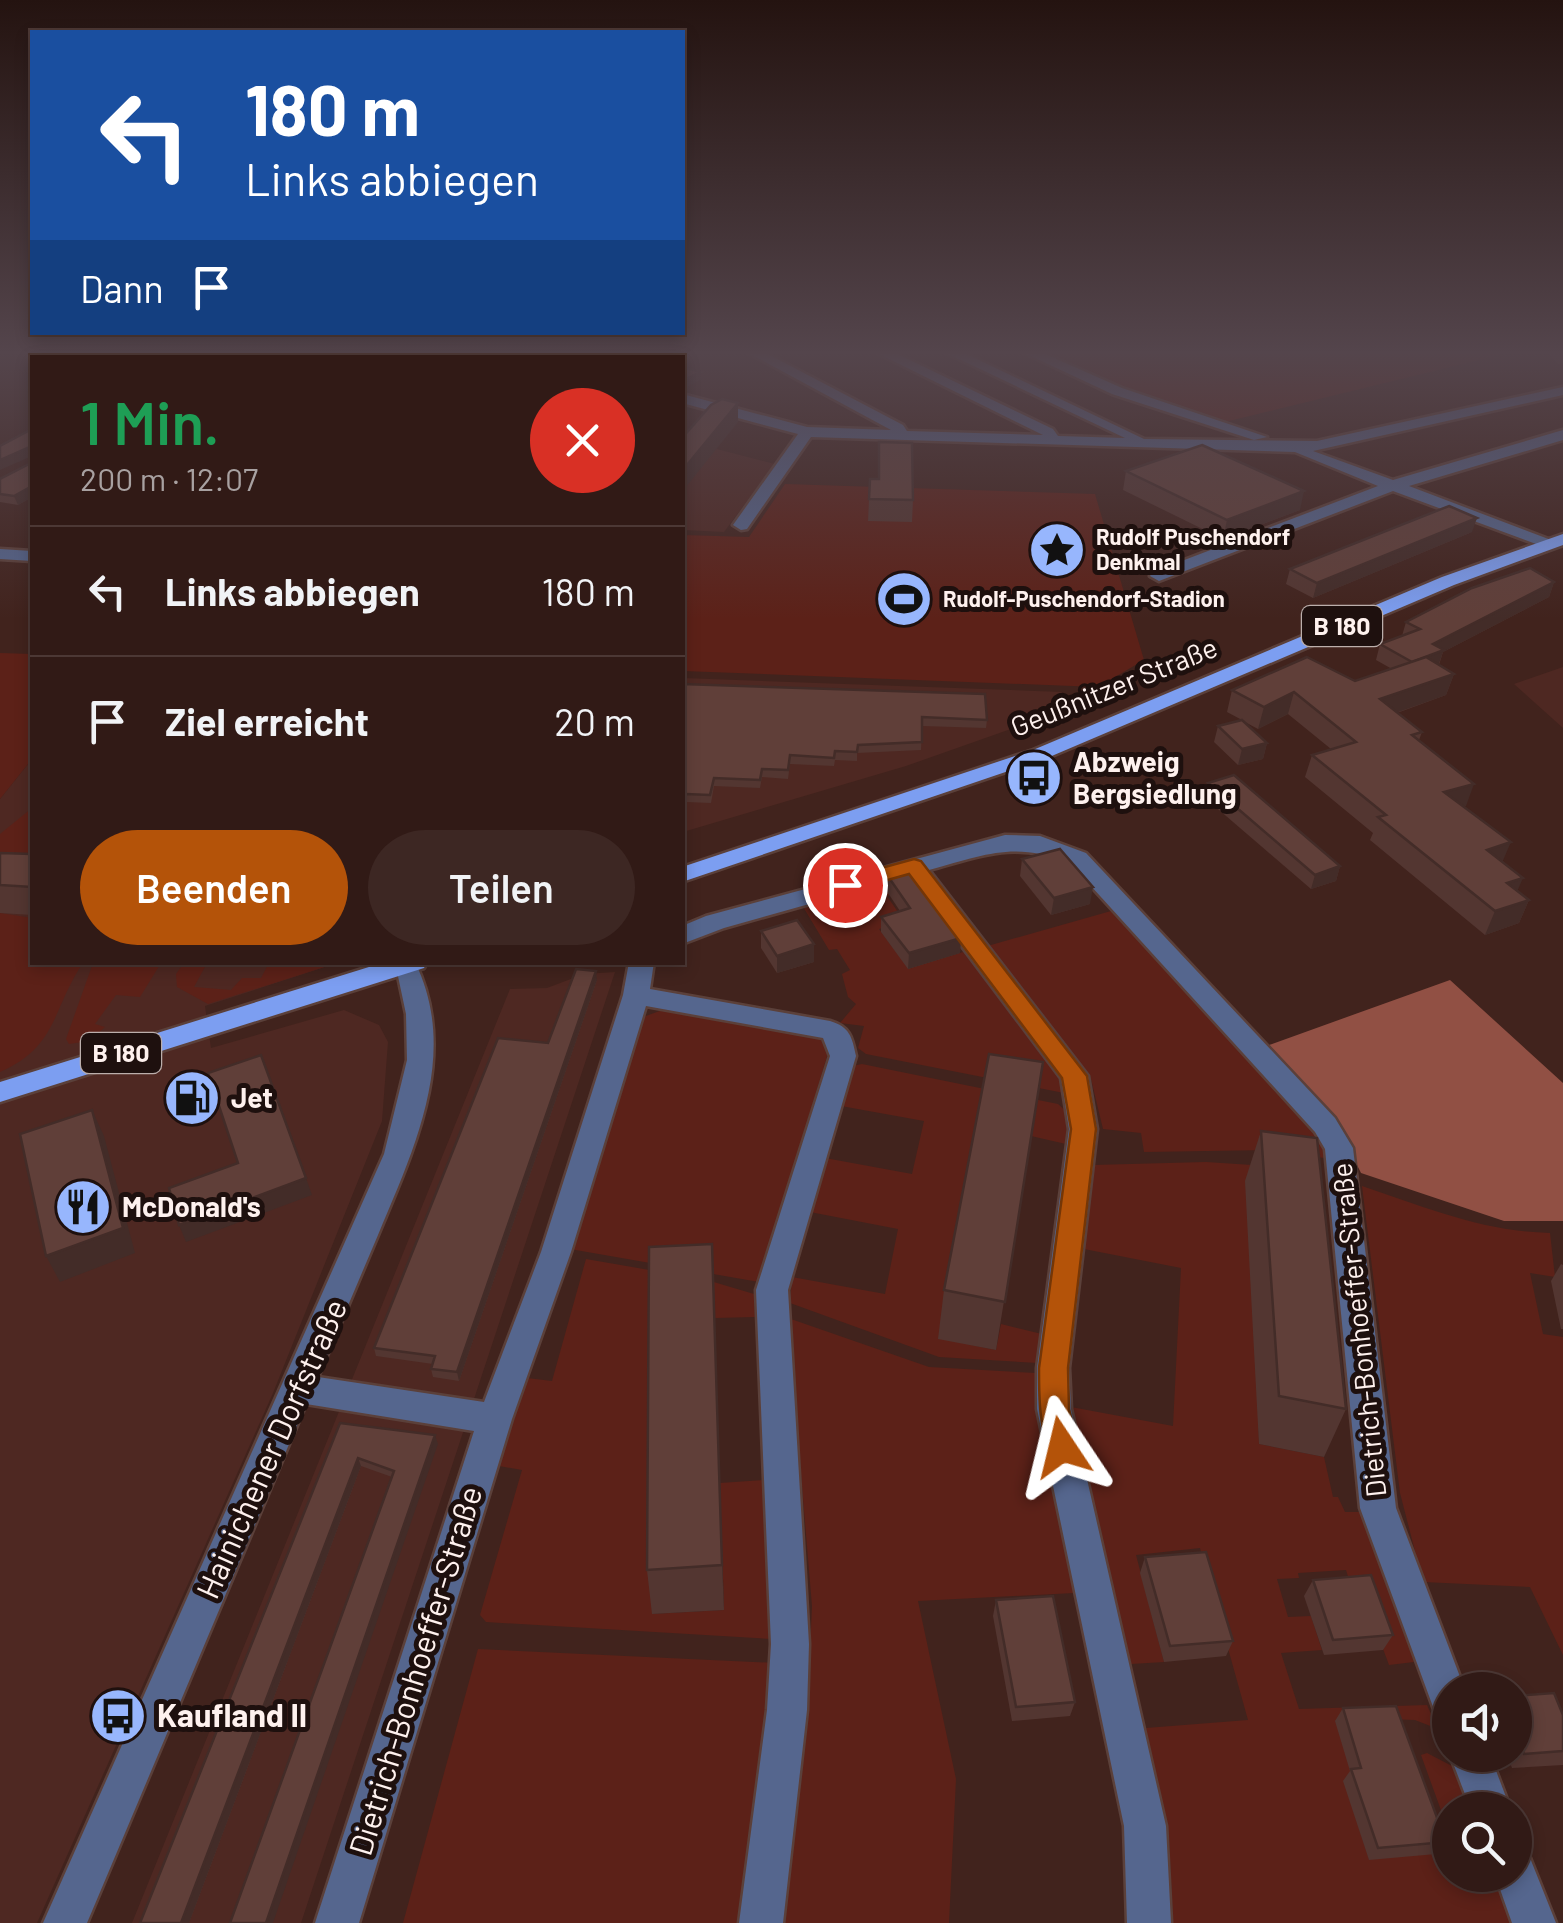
<!DOCTYPE html>
<html lang="de">
<head>
<meta charset="utf-8">
<style>
	:root { --surface:#311a16; --page:#3d2723; --text:#f1f3f6; --muted:#a8a1a1; --line:#4c3835; --accent:#b45309 }
	body { margin:0; font-family:Barlow,sans-serif; background:var(--page); color:var(--text); height:100vh; display:flex; flex-direction:column; font-size:38px; white-space:nowrap }
	* { box-sizing:border-box; margin:0 }
	p { font-size:32px; color:var(--muted) }
	.icon { flex:none; width:55px; height:55px; fill:none; stroke:currentColor; stroke-width:2; stroke-linecap:round; stroke-linejoin:round }
	.map { position:relative; flex:1; overflow:hidden }
	.details { position:absolute; left:30px; top:355px; width:655px; height:610px; display:flex; flex-direction:column; background:var(--surface); border-radius:0px; box-shadow:0 5px 15px #0003,0 0 0 2px var(--line) }
	.details>* { flex:none }
	.banner { position:absolute; left:30px; top:30px; width:655px; height:305px; border-radius:0px; box-shadow:0 5px 15px #0003,0 0 0 2px var(--line); background:#1a4fa0; color:#fff; overflow:hidden }
	.fabs { position:absolute; left:1432px; top:1672px; display:grid; gap:20px }
	.fabs a { display:grid; place-items:center; width:100px; height:100px; border-radius:50%; background:var(--surface); box-shadow:0 5px 15px #0003,0 0 0 2px var(--line); font-size:50px }
	.pin { position:absolute; display:grid; place-items:center; width:85px; height:85px; color:#fff; margin:-42px; border:5px solid #fff; border-radius:50%; box-shadow:0 2px 10px #0007 }
	.me { position:absolute; width:110px; margin:-55px; rotate:350deg; stroke-linejoin:round; filter:drop-shadow(0 0 8px #0008) }
	.turn { display:flex; align-items:center; gap:35px; height:210px; padding:0 50px; font-size:45px }
	.turn .icon { width:130px; height:130px; stroke-width:2.5 }
	.turn b { display:block; font-size:70px; line-height:85px }
	.then { display:flex; align-items:center; height:95px; padding:0 50px; background:#0003; gap:20px; font-size:38px }
	.round { display:grid; place-items:center; flex:none; width:105px; height:105px; border-radius:52px; background:var(--page) }
	.headline { display:flex; align-items:center; justify-content:space-between; height:170px; padding:0 50px }
	h1 { font-size:60px; font-weight:600; line-height:75px; color:#1e9e55 }
	.action { display:flex; gap:20px; margin-top:auto; padding:20px 50px }
	.action a { flex:1; height:115px; border-radius:60px; background:var(--accent); color:#fff; font-size:40px; font-weight:600; line-height:115px; text-align:center }
	.action a+a { background:var(--page); color:var(--text) }
	ul { padding:0; list-style:none }
	li { display:flex; align-items:center; gap:30px; height:130px; padding:0 50px; border-top:2px solid var(--line) }
	li div { flex:1 }
	li b { display:block; font-size:38px }
	li em { font-style:normal }
	.map>svg:first-child { display:block }
	.built { fill:#4e2822 }
	.green { fill:#5c2118 }
	.forest { fill:#915044 }
	.lines { fill:none; stroke-linecap:round; stroke-linejoin:round }
	.minor-casing { stroke:#5b403a; stroke-width:5 }
	.major-casing { stroke:#5b403a; stroke-width:5 }
	.minor { fill:#55668e; fill-rule:evenodd }
	.major { fill:#7c9ef1; fill-rule:evenodd }
	.wall { fill:#533631 }
	.shaded-wall { fill:#432c28 }
	.building { fill:#603f39; stroke:#432c28; stroke-width:2.5 }
	.route { fill:#b45309; stroke:#753606; stroke-width:2.5 }
	.labels { text-anchor:middle; stroke-width:10; stroke-linejoin:round; paint-order:stroke }
	.far-poi-label { font-size:22px; font-weight:bold; fill:#fef1ee; stroke:#1e100e; text-anchor:start }
	.shield { fill:#1e100e; stroke:#bbaeab; stroke-width:2.5 }
	.shield-label { font-size:25px; font-weight:bold; fill:#fef1ee }
	.street-label { font-size:28px; fill:#fef1ee; stroke:#1e100e }
	.poi-label { font-size:28px; font-weight:bold; fill:#fef1ee; stroke:#1e100e; text-anchor:start }
	.near-street-label { font-size:32px; fill:#fef1ee; stroke:#1e100e }
	.near-poi-label { font-size:32px; font-weight:bold; fill:#fef1ee; stroke:#1e100e; text-anchor:start }
</style>
</head>
<body>
<div class="map">
<svg width="1563" height="1923" viewBox="0 0 1563 1923">
	<rect width="100%" height="100%" fill="#41231d"/>
	<!-- built -->
	<g class="built">
		<path d="M682,440l93,24 -51,68 -41,-2z"/>
		<path d="M1563,667v61l-49,-44z"/>
		<path d="M683,678l379,14v19l-156,55 -223,66z"/>
		<path d="M32,759v203l305,1 -132,43 6,42 133,-38 35,15 9,17 -6,79 -109,272 -236,530h-37v-1124z"/>
		<path d="M615,972l-314,951h-169l378,-934 37,-1 37,-14z"/>
	</g>
	<!-- green -->
	<g class="green">
		<path d="M1035,350h474l3,2 -287,70 -100,-32z"/>
		<path d="M785,484l310,10 49,166 -46,27 -415,-16v-136l66,2z"/>
		<path d="M0,653l32,1v105l-32,40z"/>
		<path d="M32,808v75l-32,-2v-47z"/>
		<path d="M893,880l20,9 -26,7 17,25 -25,8 29,39 55,-16 97,121 9,21 -203,-40 -8,-6 6,-22 -24,-3 16,-19 -8,-7 -6,-23 8,-4 -13,-21 -8,1 -27,-45z"/>
		<path d="M1111,911l178,189 26,30 16,29 -62,-9 -125,2 -3,-19 -38,-4 -13,-54 -106,-128z"/>
		<path d="M0,913l32,5v44l51,1c-31,45 -25,84 -83,109z"/>
		<path d="M93,963h68l-21,34 -24,-2 -21,29 10,3 -16,14 -20,3 -3,-5z"/>
		<path d="M184,963h23l-13,24 37,3 11,-12h19l8,-15h68l-129,41 -31,-17 -1,-13z"/>
		<path d="M668,1008l149,27 12,15 -70,232 -189,-33 65,-213 8,-19z"/>
		<path d="M862,1064l196,40 11,10 -3,30 -35,-8 -92,202 57,12 5,-26 41,10 -4,29 -99,-6 -149,-54 2,-26 93,17 13,-65 -88,-17 15,-54 87,16 12,-53 -83,-15 11,-40z"/>
		<path d="M1206,1162l46,3 7,279 65,13 9,40h5l7,15h21l48,150 -25,3 -27,-73h-9l-7,-22 -48,3 1,5 -22,1 11,38 23,-1 11,34 -41,3 18,56 128,-4 11,24 -23,-9 -28,-1 13,42 -56,20 25,78 56,-37 25,-1v54h44l17,48h-338l-4,-84 -23,-111 102,-8 -48,-172 -64,7 28,107 -33,2 -60,-257 102,19 8,-158 -97,-19 9,-84z"/>
		<path d="M1362,1186c62,21 123,46 188,47l5,44 -25,-4 13,61 20,3v318l-33,-68 -107,-5 -23,-89z"/>
		<path d="M586,1259l121,21 47,14 1,23 -40,1 -1,-25 -62,321 72,-4 -4,-127 44,-3 8,159 -286,-17 -6,-7 42,-145 -23,-4 28,-88 25,3z"/>
		<path d="M788,1318l141,49 107,6 14,104 24,116 -156,8 38,178 -7,144h-167l26,-228 4,-89z"/>
		<path d="M478,1649l298,14 -38,260h-335z"/>
		<path d="M1427,1753l25,13 17,44 -27,3 -21,-58z"/>
	</g>
	<!-- forest -->
	<path class="forest" d="M1450,980l113,103v138h-59l-143,-48 -31,-62 -61,-66z"/>
	<g class="lines">
		<!-- minor casing -->
		<g class="minor-casing">
			<g id="minor">
				<path d="M256,350h19l-13,8h-20z"/>
				<path d="M513,350h21l19,8h-23z"/>
				<path d="M661,350h17l-11,8h-18z"/>
				<path d="M743,350h17l143,75 4,6 136,4 -172,-85h18l164,79 5,7 67,2 -185,-88h18l186,89 173,2 246,-54v8l-250,56 80,29 170,-50v10l-154,46 150,57 -15,4 -151,-56 -234,90 -9,-5 3,-4 225,-86 -83,-34 -484,-15 -64,92 -6,1 -8,-5 65,-91 -116,-31v-9l125,33 84,3z"/>
				<path d="M1018,350h18l86,38 145,49 -13,3 -142,-46z"/>
				<path d="M0,549l32,2v10l-32,-2z"/>
				<path d="M1005,835l35,1 46,17 249,265 18,30 43,360 69,182h-15v30l-14,-5 -76,-207 -35,-359 -10,-17 -245,-269c-56,-22 -85,-8 -141,7l159,206 9,53 -28,239 2,41 95,417 5,97h-44l-3,-97 -87,-417v-41l32,-239 -8,-51 -152,-202 -185,52 -42,16v-18l24,-10z"/>
				<path d="M395,962h20c45,92 -1,187 -37,273 -20,47 -40,94 -60,142l166,25 57,-150 82,-257 6,-33h25l-4,27 180,32c20,6 22,16 26,35l-68,234 21,354 -2,66 -24,213h-44l28,-213 4,-66 -15,-354 74,-234 -7,-18 -177,-32 -75,246 -59,167 -153,504h-44l159,-492 -168,-27 -219,519h-44l341,-769 23,-94 -1,-46z"/>
				<path d="M1450,1755h40l21,55h-40z"/>
				<path d="M1515,1852l15,6 26,65h-44l-17,-48h20z"/>
			</g>
		</g>
		<!-- major casing -->
		<g class="major-casing">
			<g id="major">
				<path d="M1563,534v11l-109,40 -407,173 -365,124v-15l351,-117 409,-173z"/>
				<path d="M385,962h42l-3,6 -424,134v-20z"/>
			</g>
		</g>
		<!-- minor -->
		<use href="#minor" class="minor"/>
		<!-- major -->
		<use href="#major" class="major"/>
	</g>
	<!-- wall -->
	<g class="wall">
		<path d="M458,350h63l8,4h21l-8,-4h81l27,8h-164z"/>
		<path d="M1545,350h18v13l-5,1z"/>
		<path d="M32,429v68l-14,8 -18,-3v-23l31,-16z"/>
		<path d="M879,442l34,58 -1,22 -44,-1 1,-22 9,-20z"/>
		<path d="M1126,471l174,39 -77,29 -100,-49z"/>
		<path d="M1472,532l-159,66 -27,-14 4,-15z"/>
		<path d="M1554,582l-5,15 -106,55 -4,13 15,9 -8,21 -49,18 25,19 -3,8 83,122 15,29 12,9 -10,23 -34,12 -115,-95 3,-7 -68,-56 7,-22 19,-6 -43,-35 -30,15 -15,-8 24,22 -4,16 -25,6 -24,-23 4,-16 24,-6 -15,-8 5,-22 123,-9 37,-12 -16,-9 4,-16 22,-8 4,-14z"/>
		<path d="M682,684l305,36 -1,8 -64,-2 -1,24 -64,3v8l-22,-1 -1,6 -44,-2 -2,15 -26,-2 -2,11 -46,-2 -3,17 -25,-1 -4,16z"/>
		<path d="M1208,783l132,83 -4,15 -25,8 -107,-92z"/>
		<path d="M0,853l32,1v61l-32,-2z"/>
		<path d="M1022,859l68,45 -39,11 -31,-39z"/>
		<path d="M885,872l76,66 -1,15 -52,16 -27,-37v-15l19,-6 -16,-24z"/>
		<path d="M761,931l53,13v18l-37,11 -16,-25z"/>
		<path d="M597,980l-138,401 -26,-4 -2,-8 2,-5 -57,-8 -2,-8 174,-305z"/>
		<path d="M1043,1062l-47,288 -58,-11 6,-49z"/>
		<path d="M1261,1131l85,278 -22,48 -65,-13 -14,-263z"/>
		<path d="M712,1244l12,366 -72,4 -5,-44z"/>
		<path d="M1561,1264l2,1v64h-2l-10,-48z"/>
		<path d="M340,1423l98,21 -46,33 -31,-11 -172,457h-49z"/>
		<path d="M1145,1557l88,84 -7,15 -62,6 -24,-89z"/>
		<path d="M1313,1580l80,55 -10,15 -59,5 -20,-59z"/>
		<path d="M996,1600l79,102 -5,14 -58,5 -19,-105z"/>
		<path d="M1515,1696l48,19v50l-51,3 -5,-13h8z"/>
		<path d="M1343,1708l103,134 -10,12 -67,6 -26,-79 7,-10 -15,-50z"/>
	</g>
	<!-- shaded-wall -->
	<g class="shaded-wall">
		<path d="M301,350h21l-19,8h-21z"/>
		<path d="M701,372v8l-19,9v-8z"/>
		<path d="M738,403v19l-56,70v-21z"/>
		<path d="M32,446v10l-32,14v-10z"/>
		<path d="M32,486v11l-14,8 -4,-9z"/>
		<path d="M1304,491l-4,19 -77,29 4,-19z"/>
		<path d="M1477,518l-5,14 -159,66 4,-15z"/>
		<path d="M1554,582l-5,15 -106,55 -5,14 -25,-4 20,-18z"/>
		<path d="M1454,674l-8,21 -73,26 7,-22z"/>
		<path d="M1294,692l-6,22 -30,15 6,-22z"/>
		<path d="M1267,743l-4,16 -25,6 4,-16z"/>
		<path d="M1474,784l-8,22 -30,9 8,-23z"/>
		<path d="M1511,842l-10,23 -14,-15z"/>
		<path d="M1340,866l-4,15 -25,8 4,-14z"/>
		<path d="M1523,878l-10,23 -6,-18z"/>
		<path d="M1093,887l-3,17 -39,11 3,-17z"/>
		<path d="M1529,900l-10,23 -34,12 10,-24z"/>
		<path d="M961,938l-1,15 -52,16 1,-16z"/>
		<path d="M814,944v18l-37,11v-17z"/>
		<path d="M596,971l1,9 -138,401 -2,-9z"/>
		<path d="M92,1110l12,26 31,117 -75,29 -14,-26z"/>
		<path d="M306,1178l6,17 -126,47 -7,-17z"/>
		<path d="M712,1244l2,49 10,317 -2,-45z"/>
		<path d="M435,1435l3,9 -165,479h-7z"/>
		<path d="M358,1458l3,8 -172,457h-8z"/>
	</g>
	<!-- building -->
	<g class="building">
		<path d="M218,350h22l-3,3 25,1 4,-4h35l-19,8h-83z"/>
		<path d="M485,350h36l8,4h23l3,-4h68l27,8h-137z"/>
		<path d="M682,367l19,5 -19,9z"/>
		<path d="M722,399l16,4 -56,68v-33l29,-33z"/>
		<path d="M32,429v57l-18,10 -14,-2v-15l31,-16 1,-17 -32,14v-14z"/>
		<path d="M879,442l33,1 1,57 -44,-1 1,-20h9z"/>
		<path d="M1202,445l102,46 -77,29 -101,-49z"/>
		<path d="M1449,506l28,12 -160,65 -27,-14z"/>
		<path d="M1530,568l24,14 -121,62 11,6 -32,12 -32,-18 40,-15 -14,-7 66,-34z"/>
		<path d="M1307,657l48,24 71,-24 28,17 -74,25 42,33 -10,3 62,49 -30,8 67,50 -24,8 36,28 -16,5 22,17 -34,11 -117,-94 8,-2 -74,-60 44,-13 -62,-50 -30,15 -32,-17z"/>
		<path d="M682,684l303,10 2,26 -65,-3v25l-64,3 -1,7 -22,-1 -1,7 -44,-3 -2,15 -26,-1 -2,11 -46,-2 -4,17 -24,-1 -4,14z"/>
		<path d="M1242,720l25,23 -25,6 -24,-23z"/>
		<path d="M1234,775l106,91 -25,9 -107,-92z"/>
		<path d="M1060,849l33,38 -39,11 -32,-39z"/>
		<path d="M0,853l32,1v33l-32,-2z"/>
		<path d="M905,866l56,72 -52,15 -28,-36 29,-9 -25,-36z"/>
		<path d="M797,920l17,24 -37,12 -16,-25z"/>
		<path d="M576,969l20,2 -139,401 -26,-3 4,-13 -61,-8 124,-310 50,5z"/>
		<path d="M989,1054l54,8 -38,240 -61,-12z"/>
		<path d="M261,1055l45,123 -127,47 -10,-37 69,-25 -30,-90z"/>
		<path d="M92,1110l31,118 -77,28 -26,-122z"/>
		<path d="M1261,1131l56,7 29,271 -67,-13z"/>
		<path d="M712,1244l10,321 -75,5 2,-323z"/>
		<path d="M340,1423l95,12 -169,488h-36l164,-452 -36,-13 -177,465h-41z"/>
		<path d="M1206,1552l27,89 -63,5 -25,-89z"/>
		<path d="M1371,1575l22,60 -60,5 -20,-60z"/>
		<path d="M1053,1596l22,106 -59,5 -20,-107z"/>
		<path d="M1554,1693l9,22v36l-39,3 -9,-22v-36z"/>
		<path d="M1396,1706l50,136 -68,6 -27,-79 10,-1 -18,-60z"/>
	</g>
	<!-- sky -->
	<linearGradient id="sky" x2="0" y2="1"><stop stop-color="#241310"/><stop offset="0.57" stop-color="#54454c"/><stop offset="1" stop-color="#54454c" stop-opacity="0"/></linearGradient>
	<rect width="1563" height="619" fill="url(#sky)"/>
	<!-- route -->
	<path class="route" d="M914,859l7,2 166,215 9,53 -28,239 1,41 9,38 -5,10 -11,4 -10,-4c-13,-28 -13,-59 -13,-89l32,-239 -9,-51 -153,-204 -64,18 -11,-7 3,-5z"/>
	<!-- icons -->
	<defs>
		<g id="sight-disc" transform="scale(2.875)"><circle r="9.5" fill="#97b6fd" stroke="#1e100e"/><path d="M0-6L1.8-2.2L6-1.7L2.9 1.2L3.7 5.4L0 3.3L-3.7 5.4L-2.9 1.2L-6-1.7L-1.8-2.2Z" fill="#111"/></g>
		<g id="stadium-disc" transform="scale(2.875)"><circle r="9.5" fill="#97b6fd" stroke="#1e100e"/><path d="M0-5a6.5 5 0 1 0 0 10a6.5 5 0 1 0 0-10ZM-3.5-1.8h7v3.6h-7Z" fill="#111"/></g>
		<g id="bus-disc" transform="scale(2.875)"><circle r="9.5" fill="#97b6fd" stroke="#1e100e"/><path d="M-5-6H5V4H4V6H2V4H-2V6H-4V4H-5ZM-3.5-4V0h7V-4ZM-3.5 1.2v1.5H-2V1.2ZM2 1.2v1.5H3.5V1.2Z" fill="#111"/></g>
		<g id="fuel-disc" transform="scale(2.875)"><circle r="9.5" fill="#97b6fd" stroke="#1e100e"/><path d="M-5.5-6h7V0h2V4h1.3V-2.5L3-4.5l.8-.8L6-3V5H2.5V1h-1V6h-7ZM-4.2-4.7v3.2H.2V-4.7Z" fill="#111"/></g>
		<g id="restaurant-disc" transform="scale(2.875)"><circle r="9.5" fill="#97b6fd" stroke="#1e100e"/><path d="M-5-6h1v4h1v-4h1v4h1v-4h1v5L-1.5 .5V6h-2V.5L-5-1ZM5-6V6H3V1.5H1.5Q1.5-4 5-6Z" fill="#111"/></g>
	</defs>
	<g fill-rule="evenodd">
		<use href="#sight-disc" x="1057" y="550"/>
		<use href="#stadium-disc" x="904" y="599"/>
		<use href="#bus-disc" x="1034" y="778"/>
		<use href="#fuel-disc" x="192" y="1098"/>
		<use href="#restaurant-disc" x="83" y="1207"/>
		<use href="#bus-disc" x="118" y="1716"/>
	</g>
	<g class="labels">
		<!-- far-poi labels -->
		<g class="far-poi-label">
			<text x="1096" y="545">Rudolf Puschendorf<tspan x="1096" dy="25">Denkmal</tspan></text>
			<text x="943" y="607">Rudolf-Puschendorf-Stadion</text>
		</g>
		<!-- shield labels -->
		<g class="shield">
			<rect x="1302" y="606" width="80" height="40" rx="8"/>
			<rect x="81" y="1033" width="80" height="40" rx="8"/>
		</g>
		<g class="shield-label">
			<text x="1342" y="635">B 180</text>
			<text x="121" y="1062">B 180</text>
		</g>
		<!-- street labels -->
		<g class="street-label">
			<text transform="translate(1114 687) rotate(-22)" y="10">Geußnitzer Straße</text>
			<text transform="translate(1359 1330) rotate(-96)" y="10">Dietrich-Bonhoeffer-Straße</text>
		</g>
		<!-- poi labels -->
		<g class="poi-label">
			<text x="1073" y="772">Abzweig<tspan x="1073" dy="32">Bergsiedlung</tspan></text>
			<text x="231" y="1108">Jet</text>
			<text x="122" y="1217">McDonald's</text>
		</g>
		<!-- near-street labels -->
		<g class="near-street-label">
			<text transform="translate(272 1449) rotate(-66)" y="11">Hainichener Dorfstraße</text>
			<text transform="translate(416 1671) rotate(-73)" y="11">Dietrich-Bonhoeffer-Straße</text>
		</g>
		<!-- near-poi labels -->
		<g class="near-poi-label">
			<text x="157" y="1727">Kaufland II</text>
		</g>
	</g>
</svg>
<div class="fabs">
<a><svg class="icon" aria-label="sound" viewBox="0 0 24 24"><path d="M4 9h4l5-4v14l-5-4H4zM17 9q2 3 0 6"/></svg></a>
<a><svg class="icon" aria-label="search" viewBox="0 0 24 24"><circle cx="10" cy="10" r="6"/><path d="M15 15l6 6"/></svg></a>
</div>
<div class="pin" style="left:845px;top:885px;background:#d93025"><svg class="icon" aria-label="arrive" viewBox="0 0 24 24"><path d="M6 21V4h12l-3 4 3 4H6"/></svg></div>
<svg class="me" style="left:1062px;top:1447px" viewBox="-20 -20 40 40"><path d="M0-17L14 15 0 8-14 15z" fill="#b45309" stroke="#fff" stroke-width="4"/></svg>
<div class="banner">
<div class="turn"><svg class="icon" aria-label="left" viewBox="0 0 24 24"><path d="M17 20v-9H6M10 6l-5 5 5 5"/></svg><div><b>180 m</b>Links abbiegen</div></div>
<div class="then">Dann<svg class="icon" aria-label="arrive" viewBox="0 0 24 24"><path d="M6 21V4h12l-3 4 3 4H6"/></svg></div>
</div>
<section class="details">
<div class="headline"><div><h1>1 Min.</h1><p>200 m · 12:07</p></div><a class="round" style="background:#d93025;color:#fff"><svg class="icon" aria-label="close" viewBox="0 0 24 24"><path d="M6 6l12 12M18 6L6 18"/></svg></a></div>
<ul>
<li><svg class="icon" aria-label="left" viewBox="0 0 24 24"><path d="M17 20v-9H6M10 6l-5 5 5 5"/></svg><div><b>Links abbiegen</b></div><em>180 m</em></li>
<li><svg class="icon" aria-label="arrive" viewBox="0 0 24 24"><path d="M6 21V4h12l-3 4 3 4H6"/></svg><div><b>Ziel erreicht</b></div><em>20 m</em></li>
</ul>
<div class="action"><a>Beenden</a><a>Teilen</a></div>
</section>
</div>
</body>
</html>
